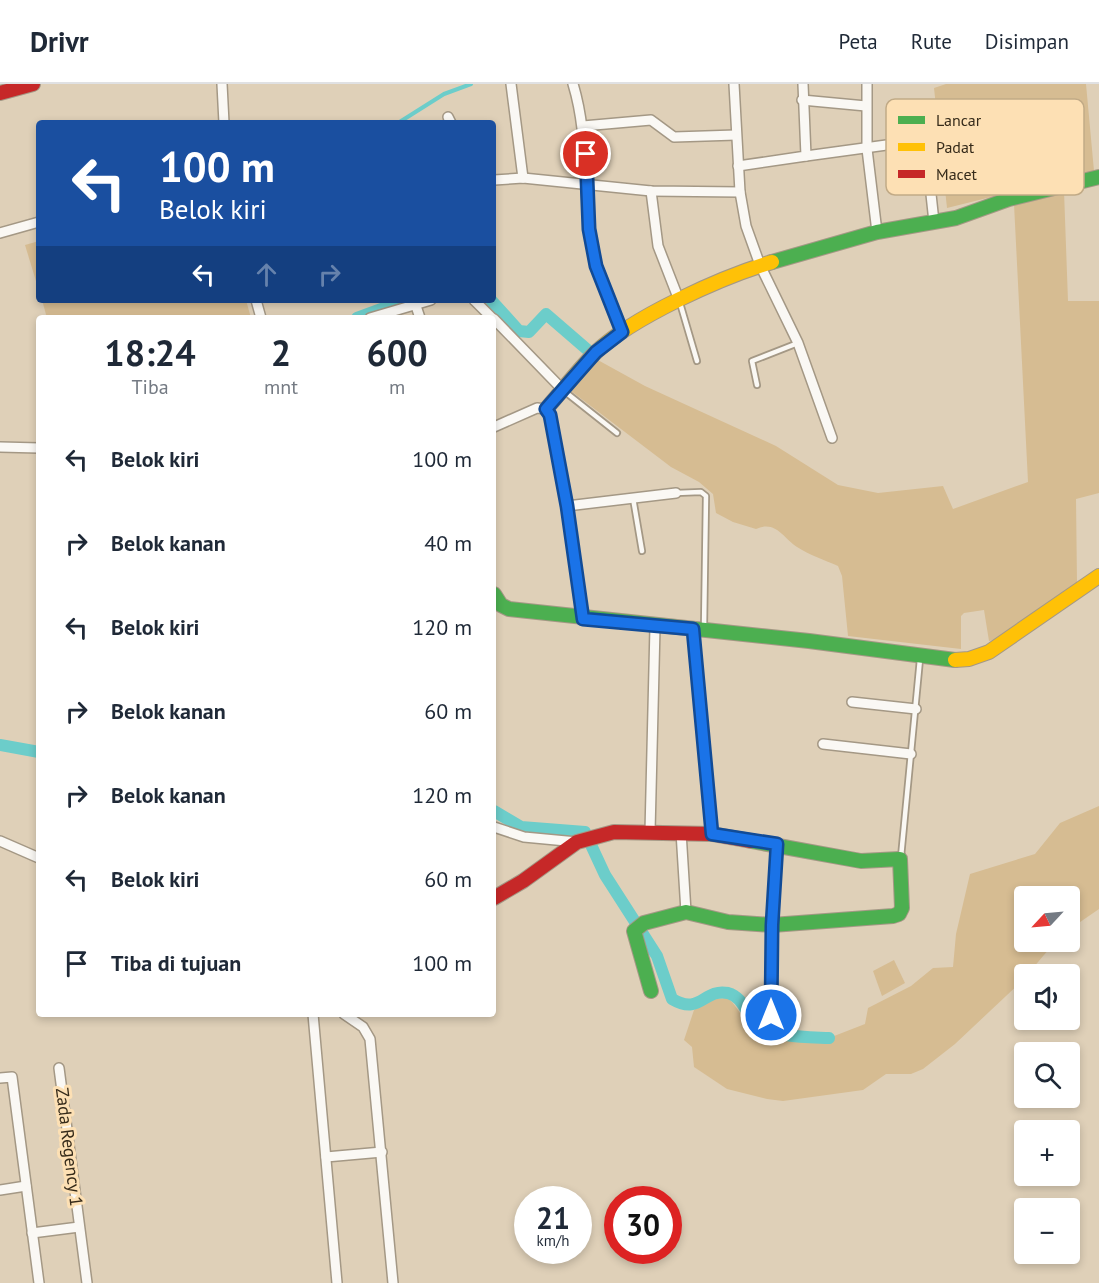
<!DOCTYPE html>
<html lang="id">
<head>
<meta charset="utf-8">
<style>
	:root { --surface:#fff; --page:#f6f6f7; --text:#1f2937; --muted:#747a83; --line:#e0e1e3 }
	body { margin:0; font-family:"PT Sans",sans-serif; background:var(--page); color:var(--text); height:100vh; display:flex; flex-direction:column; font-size:22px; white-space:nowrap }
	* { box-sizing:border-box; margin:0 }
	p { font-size:20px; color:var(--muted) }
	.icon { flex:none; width:33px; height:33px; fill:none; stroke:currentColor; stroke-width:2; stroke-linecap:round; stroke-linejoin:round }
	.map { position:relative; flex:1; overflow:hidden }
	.details { position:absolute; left:36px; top:231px; width:460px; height:702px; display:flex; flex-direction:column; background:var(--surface); border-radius:6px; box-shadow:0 3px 9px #0003 }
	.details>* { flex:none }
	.top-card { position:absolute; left:36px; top:36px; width:460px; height:183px; border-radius:6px; box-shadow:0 3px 9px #0003; background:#1a4fa0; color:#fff; overflow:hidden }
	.needle { width:39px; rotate:244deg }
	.tools { position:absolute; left:1014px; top:802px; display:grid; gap:12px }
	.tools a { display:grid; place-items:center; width:66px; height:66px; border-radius:6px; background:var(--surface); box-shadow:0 3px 9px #0003; font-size:30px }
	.speed { position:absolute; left:514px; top:1102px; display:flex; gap:12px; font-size:30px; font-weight:700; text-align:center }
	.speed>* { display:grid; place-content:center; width:78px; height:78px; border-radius:50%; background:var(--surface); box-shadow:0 3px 9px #0003; line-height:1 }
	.speed small { font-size:15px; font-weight:400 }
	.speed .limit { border:9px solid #d22; background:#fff; color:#111 }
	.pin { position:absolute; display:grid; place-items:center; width:51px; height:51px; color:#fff; margin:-26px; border:3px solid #fff; border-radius:50%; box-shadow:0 2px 6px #0007 }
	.me { position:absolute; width:66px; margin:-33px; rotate:0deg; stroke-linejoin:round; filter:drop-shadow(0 0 4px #0008) }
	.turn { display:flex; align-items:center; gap:21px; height:126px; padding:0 24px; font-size:27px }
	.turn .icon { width:78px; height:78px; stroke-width:2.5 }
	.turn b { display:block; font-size:42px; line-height:51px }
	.lanes { display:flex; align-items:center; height:57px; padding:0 24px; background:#0003; justify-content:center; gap:30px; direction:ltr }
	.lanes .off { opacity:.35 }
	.eta { display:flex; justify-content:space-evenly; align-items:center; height:102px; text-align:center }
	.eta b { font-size:36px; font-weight:800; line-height:42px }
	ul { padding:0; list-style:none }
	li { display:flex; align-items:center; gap:18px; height:84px; padding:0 24px }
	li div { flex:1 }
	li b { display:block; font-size:22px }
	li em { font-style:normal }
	header { display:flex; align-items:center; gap:36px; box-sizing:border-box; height:84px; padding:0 30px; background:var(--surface); border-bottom:2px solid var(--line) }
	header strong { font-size:28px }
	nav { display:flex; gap:33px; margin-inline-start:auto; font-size:21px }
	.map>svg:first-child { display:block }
	.green { fill:#d6bc92 }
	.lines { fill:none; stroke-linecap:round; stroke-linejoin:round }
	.stream { stroke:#6ccdca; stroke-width:4 }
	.canal { stroke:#6ccdca; stroke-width:12 }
	.lane-casing { stroke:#a49885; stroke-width:8 }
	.street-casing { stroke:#a49885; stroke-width:12 }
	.fast-casing { stroke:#a49885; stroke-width:16 }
	.slow-casing { stroke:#a49885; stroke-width:16 }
	.jam-casing { stroke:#a49885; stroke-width:16 }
	.lane { stroke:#faf8f4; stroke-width:4.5 }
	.street { stroke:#faf8f4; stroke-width:9 }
	.fast { stroke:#4caf50; stroke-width:14 }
	.slow { stroke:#ffc107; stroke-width:14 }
	.jam { stroke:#c62828; stroke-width:14 }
	.route-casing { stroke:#114b97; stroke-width:15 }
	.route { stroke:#1a73e8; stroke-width:10 }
	.labels { text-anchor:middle; stroke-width:6; stroke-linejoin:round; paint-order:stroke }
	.street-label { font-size:18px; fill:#362b1a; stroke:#fde0b4 }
	.key { fill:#fde0b4; stroke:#c1aa86; stroke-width:1.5 }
	.key-label { font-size:16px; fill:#362b1a }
</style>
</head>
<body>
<header>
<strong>Drivr</strong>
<nav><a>Peta</a><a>Rute</a><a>Disimpan</a></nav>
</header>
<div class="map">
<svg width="1099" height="1199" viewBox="0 0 1099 1199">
	<rect width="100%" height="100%" fill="#dfd0b8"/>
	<!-- green -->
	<g class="green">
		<path d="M946,0h140l8,87 -147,37 -13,-120z"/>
		<path d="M1064,107l4,110h31v192l-23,6 1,84 -82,57 -6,1 -5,-31 -20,3 -3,3v33l-113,-13 -6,-60 -4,-10c-13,-6 -29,-11 -41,-19 -14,-9 -21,-27 -41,-18l-23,-7 -17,-9 -3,-19 -14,-12 -28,-15 -100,-76 25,-32 49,27 131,60 62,39 40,8 65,-7 10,23 75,-27 -14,-278z"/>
		<path d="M39,157v50l-14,-46z"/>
		<path d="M42,216h204l5,18h-204z"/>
		<path d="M1099,722v103l-29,20v-32h-46v45h31l-28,33h-3v4l-69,65 -32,25 -12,5h-25l-23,16 -80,11 -16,-2 -40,-10 -33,-22 -2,-20 -8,-7 10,-30 19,-11 15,-1c8,7 11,15 18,23 18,20 58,20 83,21v-4l36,-14 3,-16 43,-22 22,-18 20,-1 3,-33 14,-60 65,-20 25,-31z"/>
		<path d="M894,876l11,23 -23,13 -9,-25z"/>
	</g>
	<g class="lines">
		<!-- stream -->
		<path class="stream" d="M398,39l46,-29 27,-10"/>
		<!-- canal -->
		<g class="canal">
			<path d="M491,216l28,31 10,1 17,-18 44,38"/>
			<path d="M357,234l49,-18"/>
			<path d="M0,661l39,7"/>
			<path d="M494,727l27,16 64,5 20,43 52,81 15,43c29,17 31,-11 56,-6 15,4 18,21 28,30 19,15 50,14 73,15"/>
		</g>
		<!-- lane casing -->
		<g class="lane-casing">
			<g id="lane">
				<path d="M680,219l17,58"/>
				<path d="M757,301l-5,-24 46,-18"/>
				<path d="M564,307l53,42"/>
				<path d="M676,409l25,-1 5,4 -2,133"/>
				<path d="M633,414l9,53"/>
				<path d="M901,773l19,-198"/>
			</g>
		</g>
		<!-- street casing -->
		<g class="street-casing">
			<g id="street">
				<path d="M222,0l2,39"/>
				<path d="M511,0l12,94"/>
				<path d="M573,0c15,49 10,97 17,147 4,36 18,68 32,101"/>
				<path d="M734,0l6,108 6,34 14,39 38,78 34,95"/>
				<path d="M867,0v65l10,83"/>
				<path d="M802,16l64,6"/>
				<path d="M448,33l3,6"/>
				<path d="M583,42l68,-6 23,17 62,-2"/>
				<path d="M806,72l117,-16 3,8 8,74"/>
				<path d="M738,82l68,-10 -3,-72"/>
				<path d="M494,96l29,-2 128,13 89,1"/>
				<path d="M651,107l7,55 21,54"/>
				<path d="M0,149l39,-11"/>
				<path d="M256,216l5,18"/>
				<path d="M414,216l6,18"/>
				<path d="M474,216l18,18"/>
				<path d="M370,234l61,-18"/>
				<path d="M494,235l68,70"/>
				<path d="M494,343l43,-19 9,1 4,6 17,91 16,113"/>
				<path d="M0,363l39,1"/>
				<path d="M567,422l109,-13"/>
				<path d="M693,545l19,205"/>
				<path d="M852,618l64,7"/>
				<path d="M823,660l88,10"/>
				<path d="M494,743l30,10 53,5"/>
				<path d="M650,748l5,-205"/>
				<path d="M681,748l5,80"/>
				<path d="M0,757l39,17"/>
				<path d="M313,930l24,269"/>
				<path d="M344,930l19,13 7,12 23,244"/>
				<path d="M771,931l1,-90 4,-81"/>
				<path d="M59,984l28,215"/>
				<path d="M0,994l12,-1 27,206"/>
				<path d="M326,1073l56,-5"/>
				<path d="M0,1106l26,-4"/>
				<path d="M32,1149l47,-6"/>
			</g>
		</g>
		<!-- fast casing -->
		<g class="fast-casing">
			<g id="fast">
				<path d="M772,178l105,-30 79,-14 53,-19 90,-22"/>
				<path d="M494,510l7,11 8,4 300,32 146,19"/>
				<path d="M651,907l-17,-60 10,-8 42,-11 42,10 44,3 121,-9 6,-2 3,-6 -2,-49 -39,2 -110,-20"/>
			</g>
		</g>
		<!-- slow casing -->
		<g class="slow-casing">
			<g id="slow">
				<path d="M546,325c16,-18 32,-39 49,-56 37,-36 127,-76 177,-91"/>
				<path d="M955,576l14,-1 20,-7 110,-76"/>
			</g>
		</g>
		<!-- jam casing -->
		<g class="jam-casing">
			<g id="jam">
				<path d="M0,9l33,-9"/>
				<path d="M494,814l29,-17 54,-39 37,-10 98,2 39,7"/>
			</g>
		</g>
		<!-- lane -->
		<use href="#lane" class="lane"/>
		<!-- street -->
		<use href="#street" class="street"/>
		<!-- fast -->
		<use href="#fast" class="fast"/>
		<!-- slow -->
		<use href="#slow" class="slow"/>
		<!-- jam -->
		<use href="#jam" class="jam"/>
	</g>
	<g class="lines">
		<!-- route casing -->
		<g class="route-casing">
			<path id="route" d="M586,70l3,75 7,37 26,66 -26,20 -50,57 4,6 17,91 16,113 110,10 19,205 65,10 -5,81 -1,90"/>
		</g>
		<!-- route -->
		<use href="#route" class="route"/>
	</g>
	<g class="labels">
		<!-- street labels -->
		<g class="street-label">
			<text transform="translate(69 1063) rotate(83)" y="6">Zada Regency 1</text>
		</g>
	</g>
	<!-- legend -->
	<rect x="886" y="15" width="198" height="96" rx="9" class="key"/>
	<rect x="898" y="32" width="27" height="8" fill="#4caf50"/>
	<rect x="898" y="59" width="27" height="8" fill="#ffc107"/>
	<rect x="898" y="86" width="27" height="8" fill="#c62828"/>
	<g class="key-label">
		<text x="936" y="42">Lancar</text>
		<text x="936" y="69">Padat</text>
		<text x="936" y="96">Macet</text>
	</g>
</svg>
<div class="tools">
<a><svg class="needle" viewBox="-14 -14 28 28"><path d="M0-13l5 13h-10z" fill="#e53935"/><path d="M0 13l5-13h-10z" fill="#747a83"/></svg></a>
<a><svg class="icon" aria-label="sound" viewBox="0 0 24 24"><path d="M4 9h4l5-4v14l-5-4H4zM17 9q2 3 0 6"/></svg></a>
<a><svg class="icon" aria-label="search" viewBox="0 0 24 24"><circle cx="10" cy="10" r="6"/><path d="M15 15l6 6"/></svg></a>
<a>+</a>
<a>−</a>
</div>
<div class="speed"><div>21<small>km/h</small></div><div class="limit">30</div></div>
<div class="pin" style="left:586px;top:70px;background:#d93025"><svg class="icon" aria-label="arrive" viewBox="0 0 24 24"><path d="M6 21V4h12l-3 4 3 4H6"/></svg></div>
<svg class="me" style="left:771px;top:931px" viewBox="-20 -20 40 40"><circle r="17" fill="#1a73e8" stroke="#fff" stroke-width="3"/><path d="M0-11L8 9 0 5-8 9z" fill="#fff"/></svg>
<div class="top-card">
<div class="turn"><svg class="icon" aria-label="left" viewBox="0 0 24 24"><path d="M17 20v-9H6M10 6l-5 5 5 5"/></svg><div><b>100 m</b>Belok kiri</div></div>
<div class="lanes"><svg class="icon" aria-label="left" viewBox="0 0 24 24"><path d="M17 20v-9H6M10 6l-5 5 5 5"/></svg><svg class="icon off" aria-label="ahead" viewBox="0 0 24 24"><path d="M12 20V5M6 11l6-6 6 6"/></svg><svg class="icon off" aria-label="right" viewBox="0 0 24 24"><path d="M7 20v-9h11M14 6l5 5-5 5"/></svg></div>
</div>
<section class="details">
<div class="eta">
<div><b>18:24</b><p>Tiba</p></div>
<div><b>2</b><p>mnt</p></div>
<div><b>600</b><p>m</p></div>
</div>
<ul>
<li><svg class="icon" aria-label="left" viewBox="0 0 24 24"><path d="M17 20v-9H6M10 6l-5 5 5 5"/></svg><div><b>Belok kiri</b></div><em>100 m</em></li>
<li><svg class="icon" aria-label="right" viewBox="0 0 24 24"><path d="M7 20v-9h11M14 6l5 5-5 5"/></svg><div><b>Belok kanan</b></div><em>40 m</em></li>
<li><svg class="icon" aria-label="left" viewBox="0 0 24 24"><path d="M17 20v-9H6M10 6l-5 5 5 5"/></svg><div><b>Belok kiri</b></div><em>120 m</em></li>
<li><svg class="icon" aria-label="right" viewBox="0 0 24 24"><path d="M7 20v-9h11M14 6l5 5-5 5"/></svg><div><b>Belok kanan</b></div><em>60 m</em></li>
<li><svg class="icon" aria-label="right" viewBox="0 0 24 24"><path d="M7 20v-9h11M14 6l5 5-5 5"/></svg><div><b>Belok kanan</b></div><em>120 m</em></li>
<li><svg class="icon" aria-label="left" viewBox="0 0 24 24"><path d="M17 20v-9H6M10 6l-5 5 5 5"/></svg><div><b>Belok kiri</b></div><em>60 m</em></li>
<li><svg class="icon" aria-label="arrive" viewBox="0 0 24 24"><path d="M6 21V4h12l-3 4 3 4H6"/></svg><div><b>Tiba di tujuan</b></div><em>100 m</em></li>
</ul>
</section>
</div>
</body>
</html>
